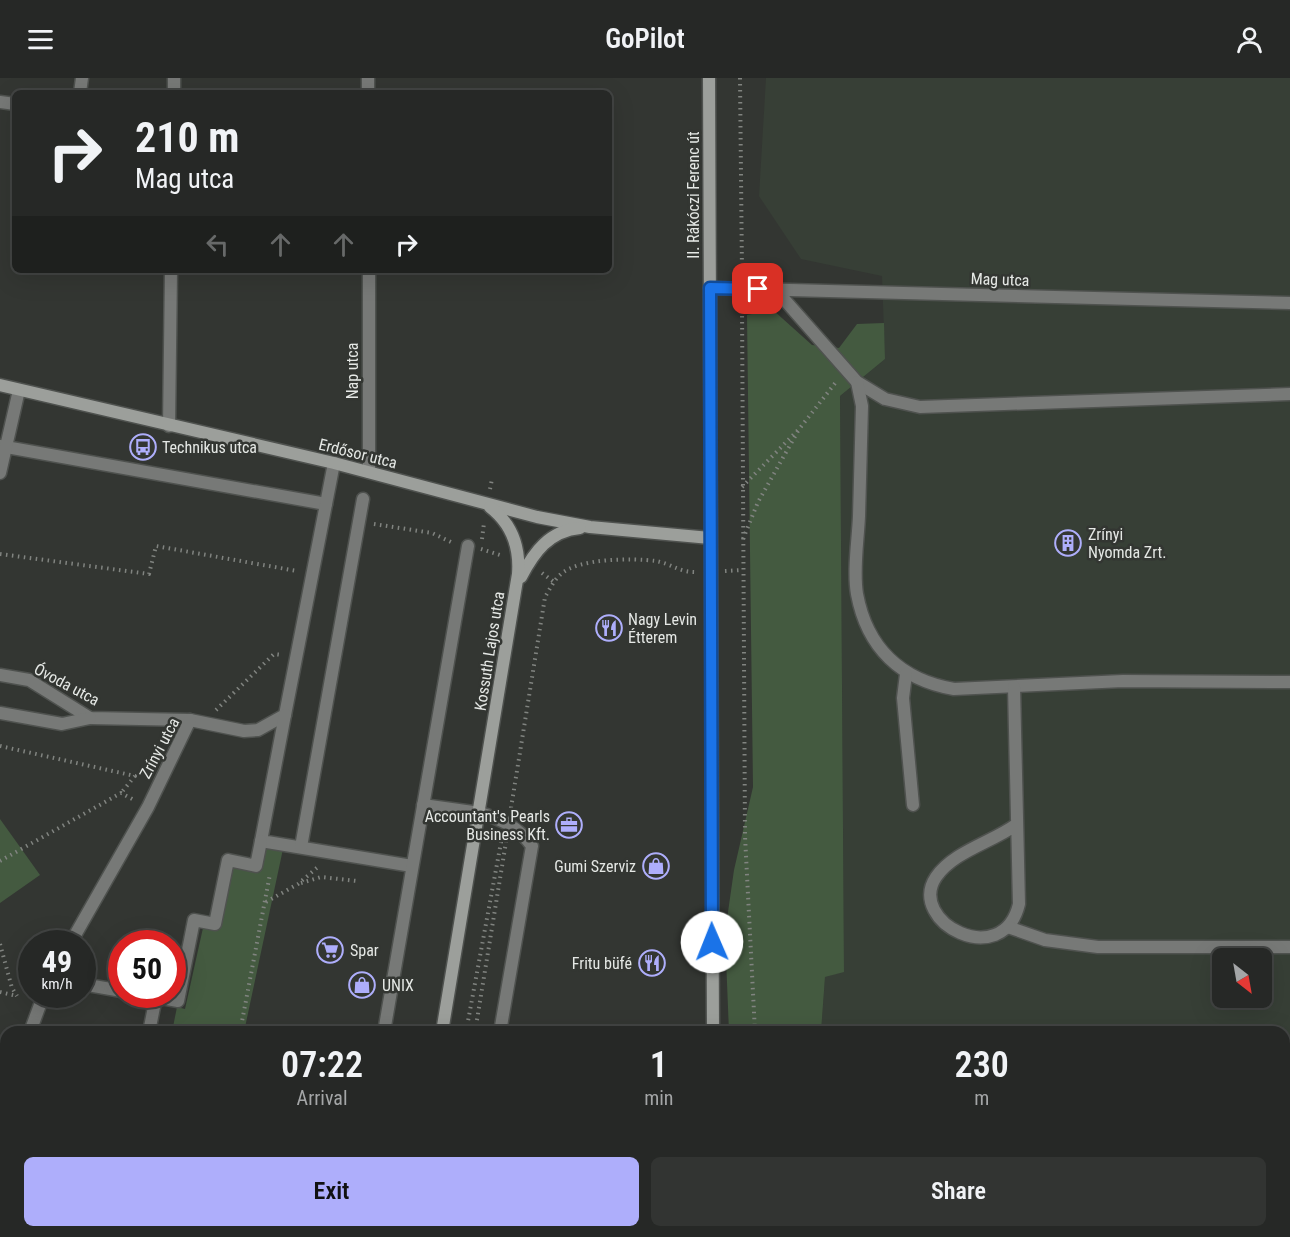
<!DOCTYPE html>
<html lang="en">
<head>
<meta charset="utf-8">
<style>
	:root { --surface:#262826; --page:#323432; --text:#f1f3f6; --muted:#a4a6a7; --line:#424443; --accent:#aeaefb }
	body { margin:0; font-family:"Roboto Condensed",sans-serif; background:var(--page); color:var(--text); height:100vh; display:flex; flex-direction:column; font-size:22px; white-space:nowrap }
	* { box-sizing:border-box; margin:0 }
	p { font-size:20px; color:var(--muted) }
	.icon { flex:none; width:33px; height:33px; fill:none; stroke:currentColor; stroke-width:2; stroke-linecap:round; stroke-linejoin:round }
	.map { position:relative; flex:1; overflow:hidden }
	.side { position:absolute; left:0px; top:948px; width:1290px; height:212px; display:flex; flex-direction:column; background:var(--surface); border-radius:18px 18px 0 0; box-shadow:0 6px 24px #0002,0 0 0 2px var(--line) }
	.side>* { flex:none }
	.banner { position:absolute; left:12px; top:12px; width:600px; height:183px; border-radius:9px; box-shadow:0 6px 24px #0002,0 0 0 2px var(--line); background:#262826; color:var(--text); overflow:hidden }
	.needle { width:39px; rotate:149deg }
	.tools { position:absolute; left:1212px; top:870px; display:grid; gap:12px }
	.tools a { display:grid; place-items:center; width:60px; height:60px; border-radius:9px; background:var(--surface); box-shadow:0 6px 24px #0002,0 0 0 2px var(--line); font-size:30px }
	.speed { position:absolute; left:18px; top:852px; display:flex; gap:12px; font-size:30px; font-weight:700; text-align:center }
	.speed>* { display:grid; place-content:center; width:78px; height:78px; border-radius:50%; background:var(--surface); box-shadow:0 6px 24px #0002,0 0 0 2px var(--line); line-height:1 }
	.speed small { font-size:15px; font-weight:400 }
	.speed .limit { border:9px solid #d22; background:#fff; color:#111 }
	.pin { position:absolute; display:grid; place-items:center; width:51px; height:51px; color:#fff; margin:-26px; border-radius:12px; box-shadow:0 3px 9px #0006 }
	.me { position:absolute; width:66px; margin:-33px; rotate:359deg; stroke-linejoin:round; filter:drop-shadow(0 0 4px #0008) }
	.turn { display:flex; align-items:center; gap:21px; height:126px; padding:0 24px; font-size:27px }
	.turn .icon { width:78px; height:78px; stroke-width:2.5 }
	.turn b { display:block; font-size:42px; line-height:51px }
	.lanes { display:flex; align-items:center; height:57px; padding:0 24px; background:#0003; justify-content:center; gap:30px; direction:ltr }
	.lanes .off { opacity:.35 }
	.eta { display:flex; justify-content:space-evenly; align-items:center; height:102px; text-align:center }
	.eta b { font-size:36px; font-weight:600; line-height:42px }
	.action { display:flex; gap:12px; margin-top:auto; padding:12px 24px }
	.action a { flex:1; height:69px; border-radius:9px; background:var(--accent); color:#111; font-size:24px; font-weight:600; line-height:69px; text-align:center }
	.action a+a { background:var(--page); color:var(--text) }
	header { display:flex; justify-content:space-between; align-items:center; height:78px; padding:0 24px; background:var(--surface); font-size:27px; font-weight:600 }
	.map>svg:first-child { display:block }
	.built { fill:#373f36; fill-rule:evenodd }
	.green { fill:#445a40 }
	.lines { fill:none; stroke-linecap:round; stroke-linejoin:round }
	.lane-casing { stroke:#4f524f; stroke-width:15 }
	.street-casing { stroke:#4f524f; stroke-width:15 }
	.secondary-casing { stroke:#4f524f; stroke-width:15 }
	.path { stroke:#818480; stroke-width:4; stroke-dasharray:1.5 4.5; stroke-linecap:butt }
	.lane { stroke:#777977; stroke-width:12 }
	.street { stroke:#777977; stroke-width:12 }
	.secondary { stroke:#9c9f9b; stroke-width:12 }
	.route-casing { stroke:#114b97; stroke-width:15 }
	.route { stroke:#1a73e8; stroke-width:10 }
	.labels { text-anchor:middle; stroke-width:5; stroke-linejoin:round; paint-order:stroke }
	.street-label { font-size:16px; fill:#e5e8e5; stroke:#333632 }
	.poi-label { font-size:16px; fill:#e5e8e5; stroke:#333632; text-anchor:start }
</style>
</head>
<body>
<header><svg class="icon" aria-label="menu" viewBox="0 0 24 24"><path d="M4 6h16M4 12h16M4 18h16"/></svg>GoPilot<svg class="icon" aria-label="person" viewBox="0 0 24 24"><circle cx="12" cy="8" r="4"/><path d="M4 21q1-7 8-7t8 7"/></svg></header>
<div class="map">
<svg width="1290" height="1159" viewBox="0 0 1290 1159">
	<rect width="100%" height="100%" fill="#333632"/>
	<!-- built -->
	<path class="built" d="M766,0h524v1159h-482v-5h476v-200h-463l4,-55 19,-6 -4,-575 45,-37 -3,-83 -81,-17 -42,-63zM1222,880h40v40h-40z"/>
	<!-- green -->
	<g class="green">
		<path d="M773,232l39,35 27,3 18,-24 27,-1 1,36 -45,37 4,576 -19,5 -4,55h-92l-4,-99 9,-63 19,-83 -6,-472z"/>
		<path d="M0,741l40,56 -40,28z"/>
		<path d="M265,769l18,2 -39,183h-72l5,-25 8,2 18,-81 15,3 14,-64 27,6z"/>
		<path d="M129,1154h138l-1,5h-138z"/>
		<rect x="734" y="1154" width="74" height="5"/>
	</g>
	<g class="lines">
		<!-- lane casing -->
		<g class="lane-casing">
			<g id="lane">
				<path d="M80,15l2,-15"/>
				<path d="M174,15v-15"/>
				<path d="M0,24l15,2"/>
				<path d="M775,211l82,93 28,17 35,8 370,-13"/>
				<path d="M857,304l5,24c-1,37 -2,73 -3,110 -1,24 -6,54 -2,78 10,54 44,86 97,95l169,-8 167,1"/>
				<path d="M169,348l2,-156"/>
				<path d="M906,596l-3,24 10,107"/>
				<path d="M1014,609l5,217c-16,68 -113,18 -83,-27 18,-26 57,-35 81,-53"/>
				<path d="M480,735c23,7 37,13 52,33l-32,186"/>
				<path d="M1008,849l37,13 53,7h192"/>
				<path d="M463,1159l1,-5"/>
			</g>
		</g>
		<!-- street casing -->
		<g class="street-casing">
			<g id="street">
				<path d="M368,0v15"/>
				<path d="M369,192v202"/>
				<path d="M710,210l580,15"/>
				<path d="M0,368l326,58"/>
				<path d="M0,395l19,-83"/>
				<path d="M0,597l29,5 61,38 100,2 54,11 14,-1 27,-15 49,-252"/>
				<path d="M0,635l62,11 28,-6"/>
				<path d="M285,637l-24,126 151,25"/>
				<path d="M423,727l57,8"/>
				<path d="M301,769l62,-348"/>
				<path d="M70,866l78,-137 42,-87"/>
				<path d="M82,906l40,7"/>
				<path d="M30,954l14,-38"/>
				<path d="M149,954l7,-35 22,4 16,-81 21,4 13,-64 28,6 5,-25"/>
				<path d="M384,954l84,-486"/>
				<path d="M6,1060v72"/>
				<path d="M7,1154v5"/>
				<path d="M111,1159l1,-5"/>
				<path d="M301,1159l1,-5"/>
				<path d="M353,1159l1,-5"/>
			</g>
		</g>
		<!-- secondary casing -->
		<g class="secondary-casing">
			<g id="secondary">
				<path d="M709,0l4,954"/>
				<path d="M0,307l334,78 203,54 53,10 120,11"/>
				<path d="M521,499c13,-25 28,-46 59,-49"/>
				<path d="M442,954l76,-458c2,-27 -6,-50 -28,-67"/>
				<path d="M717,1154v5"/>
				<path d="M408,1159v-5"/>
			</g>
		</g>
		<!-- path -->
		<g class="path">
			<path d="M740,0l2,195"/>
			<path d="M742,226l3,532 10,196"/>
			<path d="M742,409l58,-59 36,-46"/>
			<path d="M490,411l2,-10"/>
			<path d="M374,446l58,9 21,10"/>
			<path d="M482,461l2,-16"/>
			<path d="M743,461l15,-37 40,-71"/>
			<path d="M481,471l22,7"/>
			<path d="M0,476l149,20 7,-28 141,25"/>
			<path d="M725,493l17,-1"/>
			<path d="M542,495l12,9"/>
			<path d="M216,632l58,-56 8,1"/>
			<path d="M0,668l135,30 -14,17"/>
			<path d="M511,730l34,-211c5,-8 9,-17 16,-23 18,-16 72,-16 95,-13 16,3 22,11 40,11"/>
			<path d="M0,783l121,-68 13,7"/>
			<path d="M301,805l20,-6 36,4"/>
			<path d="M266,824l32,-18 21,-18"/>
			<path d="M0,866l12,44 5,8"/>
			<path d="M0,914l17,4"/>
			<path d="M240,954l30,-158"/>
			<path d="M466,954l36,-195"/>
			<path d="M475,954l31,-190"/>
			<path d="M756,1154v5"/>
			<path d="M209,1159v-5"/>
			<path d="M268,1159l1,-5"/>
			<path d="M429,1159l1,-5"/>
			<path d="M442,1159l1,-5"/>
		</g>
		<!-- lane -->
		<use href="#lane" class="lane"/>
		<!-- street -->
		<use href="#street" class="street"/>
		<!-- secondary -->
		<use href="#secondary" class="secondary"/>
	</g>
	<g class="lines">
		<!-- route casing -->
		<g class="route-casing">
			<path id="route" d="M712,864l-2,-654 48,1"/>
		</g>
		<!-- route -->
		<use href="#route" class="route"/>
	</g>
	<!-- icons -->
	<defs>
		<g id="bus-ring" transform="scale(1.35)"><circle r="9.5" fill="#333632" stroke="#aeaefb" stroke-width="1.5"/><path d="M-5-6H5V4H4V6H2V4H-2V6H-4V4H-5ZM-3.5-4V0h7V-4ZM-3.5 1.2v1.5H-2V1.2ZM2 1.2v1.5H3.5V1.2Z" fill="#aeaefb"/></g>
		<g id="building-ring" transform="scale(1.35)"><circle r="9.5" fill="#333632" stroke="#aeaefb" stroke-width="1.5"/><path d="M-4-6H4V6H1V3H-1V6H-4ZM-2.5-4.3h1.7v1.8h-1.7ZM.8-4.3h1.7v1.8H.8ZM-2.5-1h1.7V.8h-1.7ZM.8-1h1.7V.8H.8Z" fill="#aeaefb"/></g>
		<g id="restaurant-ring" transform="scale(1.35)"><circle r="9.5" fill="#333632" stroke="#aeaefb" stroke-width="1.5"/><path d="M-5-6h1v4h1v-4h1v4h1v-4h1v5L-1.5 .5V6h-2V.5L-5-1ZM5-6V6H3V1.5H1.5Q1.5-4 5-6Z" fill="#aeaefb"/></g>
		<g id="office-ring" transform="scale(1.35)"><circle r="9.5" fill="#333632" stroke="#aeaefb" stroke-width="1.5"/><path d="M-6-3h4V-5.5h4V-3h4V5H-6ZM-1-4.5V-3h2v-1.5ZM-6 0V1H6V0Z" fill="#aeaefb"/></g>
		<g id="shop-ring" transform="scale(1.35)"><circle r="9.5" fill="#333632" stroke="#aeaefb" stroke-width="1.5"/><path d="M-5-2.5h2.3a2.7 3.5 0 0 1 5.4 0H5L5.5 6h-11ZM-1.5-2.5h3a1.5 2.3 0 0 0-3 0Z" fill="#aeaefb"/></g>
		<g id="supermarket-ring" transform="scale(1.35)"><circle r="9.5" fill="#333632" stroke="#aeaefb" stroke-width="1.5"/><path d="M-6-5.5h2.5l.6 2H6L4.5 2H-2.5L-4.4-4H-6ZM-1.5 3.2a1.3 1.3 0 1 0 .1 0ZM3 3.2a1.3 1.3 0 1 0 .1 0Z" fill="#aeaefb"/></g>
	</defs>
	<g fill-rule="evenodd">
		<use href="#bus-ring" x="143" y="369"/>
		<use href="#building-ring" x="1068" y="465"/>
		<use href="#restaurant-ring" x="609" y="550"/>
		<use href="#office-ring" x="569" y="747"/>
		<use href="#shop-ring" x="656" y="788"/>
		<use href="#supermarket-ring" x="330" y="872"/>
		<use href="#restaurant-ring" x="652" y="885"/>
		<use href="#shop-ring" x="362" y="907"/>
	</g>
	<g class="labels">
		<!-- street labels -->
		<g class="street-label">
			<text transform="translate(693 117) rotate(-90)" y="6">II. Rákóczi Ferenc út</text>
			<text transform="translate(1000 201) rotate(2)" y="6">Mag utca</text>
			<text transform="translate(352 293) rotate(-90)" y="6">Nap utca</text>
			<text transform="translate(358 375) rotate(14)" y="6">Erdősor utca</text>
			<text transform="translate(489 573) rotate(-81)" y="6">Kossuth Lajos utca</text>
			<text transform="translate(67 606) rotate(28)" y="6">Óvoda utca</text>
			<text transform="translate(159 670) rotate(-62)" y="6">Zrínyi utca</text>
		</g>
		<!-- poi labels -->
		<g class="poi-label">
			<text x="162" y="375">Technikus utca</text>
			<text x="1088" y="462">Zrínyi<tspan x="1088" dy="18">Nyomda Zrt.</tspan></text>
			<text x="628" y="547">Nagy Levin<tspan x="628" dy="18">Étterem</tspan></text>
			<text x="550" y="744" text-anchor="end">Accountant's Pearls<tspan x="550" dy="18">Business Kft.</tspan></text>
			<text x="636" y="794" text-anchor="end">Gumi Szerviz</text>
			<text x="350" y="878">Spar</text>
			<text x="632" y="891" text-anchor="end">Fritu büfé</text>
			<text x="382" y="913">UNIX</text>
		</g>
	</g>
</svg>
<div class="tools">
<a><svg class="needle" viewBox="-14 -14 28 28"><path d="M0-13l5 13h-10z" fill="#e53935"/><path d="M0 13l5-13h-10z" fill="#a4a6a7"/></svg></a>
</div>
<div class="speed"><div>49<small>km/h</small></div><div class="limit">50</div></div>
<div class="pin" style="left:758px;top:211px;background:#d93025"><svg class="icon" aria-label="arrive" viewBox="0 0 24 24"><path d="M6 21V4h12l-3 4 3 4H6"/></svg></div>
<svg class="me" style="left:712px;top:864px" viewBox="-20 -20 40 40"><circle r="19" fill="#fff"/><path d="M0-13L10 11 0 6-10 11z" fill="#1a73e8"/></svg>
<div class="banner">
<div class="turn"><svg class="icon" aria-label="right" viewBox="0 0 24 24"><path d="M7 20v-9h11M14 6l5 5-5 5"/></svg><div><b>210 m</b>Mag utca</div></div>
<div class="lanes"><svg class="icon off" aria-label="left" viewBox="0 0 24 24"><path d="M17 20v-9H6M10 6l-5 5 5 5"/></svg><svg class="icon off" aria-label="ahead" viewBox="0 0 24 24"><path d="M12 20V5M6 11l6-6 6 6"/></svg><svg class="icon off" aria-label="ahead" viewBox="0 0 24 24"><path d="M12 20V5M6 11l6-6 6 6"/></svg><svg class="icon" aria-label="right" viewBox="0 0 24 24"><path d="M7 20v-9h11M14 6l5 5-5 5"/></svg></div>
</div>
<section class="side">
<div class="eta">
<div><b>07:22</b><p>Arrival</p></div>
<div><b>1</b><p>min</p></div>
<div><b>230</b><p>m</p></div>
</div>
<div class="action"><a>Exit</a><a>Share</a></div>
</section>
</div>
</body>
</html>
